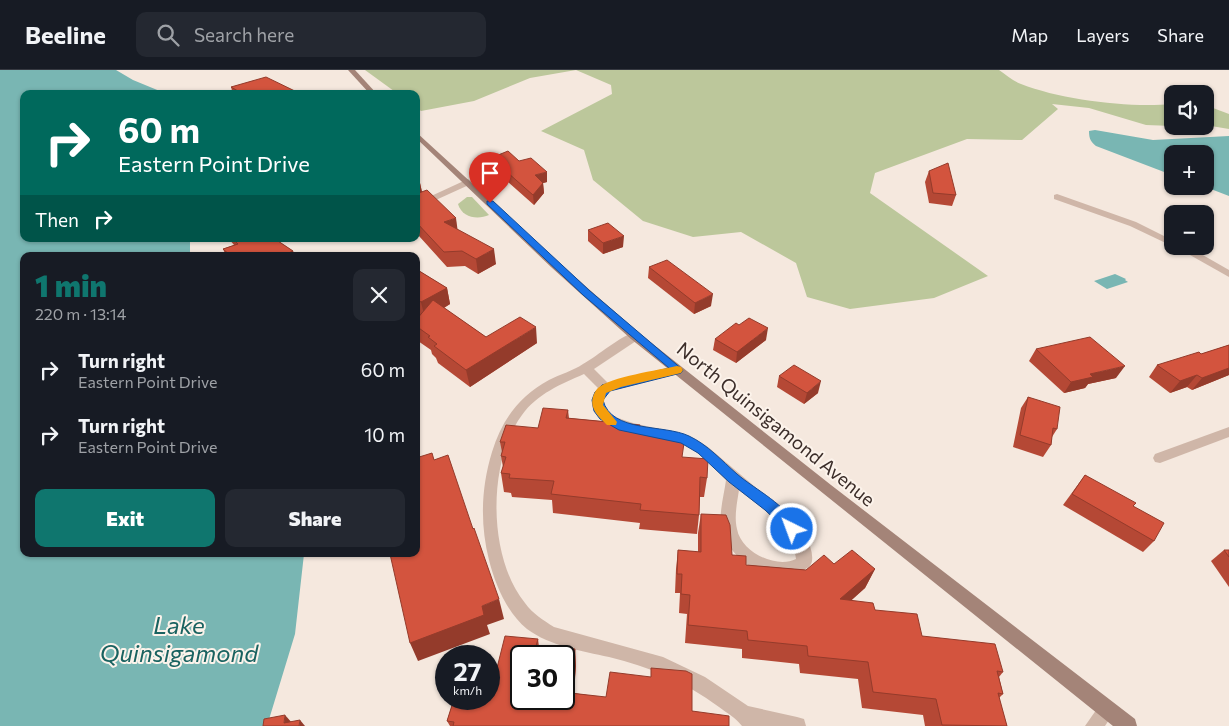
<!DOCTYPE html>
<html lang="en">
<head>
<meta charset="utf-8">
<style>
	:root { --surface:#171b24; --page:#242831; --text:#f1f3f6; --muted:#9ea1a6; --line:#363941; --accent:#0f766e }
	body { margin:0; font-family:Commissioner,sans-serif; background:var(--page); color:var(--text); height:100vh; display:flex; flex-direction:column; font-size:19px; white-space:nowrap }
	* { box-sizing:border-box; margin:0 }
	p { font-size:16px; color:var(--muted) }
	.icon { flex:none; width:28px; height:28px; fill:none; stroke:currentColor; stroke-width:2; stroke-linecap:round; stroke-linejoin:round }
	.map { position:relative; flex:1; overflow:hidden }
	.details { position:absolute; left:20px; top:182px; width:400px; height:305px; display:flex; flex-direction:column; background:var(--surface); border-radius:10px; box-shadow:0 1px 4px #0004 }
	.details>* { flex:none }
	.top-card { position:absolute; left:20px; top:20px; width:400px; height:152px; border-radius:10px; box-shadow:0 1px 4px #0004; background:#00695c; color:#fff; overflow:hidden }
	.controls { position:absolute; left:1164px; top:15px; display:grid; gap:10px }
	.controls a { display:grid; place-items:center; width:50px; height:50px; border-radius:10px; background:var(--surface); box-shadow:0 1px 4px #0004; font-size:25px }
	.speed { position:absolute; left:435px; top:575px; display:flex; gap:10px; font-size:25px; font-weight:700; text-align:center }
	.speed>* { display:grid; place-content:center; width:65px; height:65px; border-radius:50%; background:var(--surface); box-shadow:0 1px 4px #0004; line-height:1 }
	.speed small { font-size:12px; font-weight:400 }
	.speed .limit { border:2px solid #111; border-radius:8px; background:#fff; color:#111 }
	.pin { position:absolute; display:grid; place-items:center; width:42px; height:42px; color:#fff; margin:-51px -21px; border-radius:50% 50% 50% 0; rotate:-45deg; box-shadow:0 0 5px #0007 }
	.pin .icon { rotate:45deg }
	.me { position:absolute; width:55px; margin:-28px; rotate:318deg; stroke-linejoin:round; filter:drop-shadow(0 0 4px #0008) }
	.turn { display:flex; align-items:center; gap:18px; height:105px; padding:0 15px; font-size:22px }
	.turn .icon { width:65px; height:65px; stroke-width:2.5 }
	.turn b { display:block; font-size:35px; line-height:42px }
	.then { display:flex; align-items:center; height:48px; padding:0 15px; background:#0003; gap:10px; font-size:19px }
	.round { display:grid; place-items:center; flex:none; width:52px; height:52px; border-radius:10px; background:var(--page) }
	.head { display:flex; align-items:center; justify-content:space-between; height:85px; padding:0 15px }
	h1 { font-size:30px; font-weight:800; line-height:38px; color:var(--accent) }
	.button { display:flex; gap:10px; margin-top:auto; padding:10px 15px }
	.button a { flex:1; height:58px; border-radius:10px; background:var(--accent); color:#fff; font-size:20px; font-weight:800; line-height:58px; text-align:center }
	.button a+a { background:var(--page); color:var(--text) }
	ul { padding:0; list-style:none }
	li { display:flex; align-items:center; gap:15px; height:65px; padding:0 15px }
	li div { flex:1 }
	li b { display:block; font-size:19px }
	li em { font-style:normal }
	header { display:flex; align-items:center; gap:30px; box-sizing:border-box; height:70px; padding:0 25px; background:var(--surface); border-bottom:1px solid var(--line) }
	header strong { font-size:24px }
	nav { display:flex; gap:28px; margin-inline-start:auto; font-size:18px }
	.search { width:350px; height:45px; background:var(--page); display:flex; align-items:center; gap:12px; box-sizing:border-box; padding:0 18px; border-radius:10px; color:var(--muted); font-size:19px }
	.map>svg:first-child { display:block }
	.green { fill:#bcc79b }
	.water { fill:#79b6b3 }
	.lines { fill:none; stroke-linecap:round; stroke-linejoin:round }
	.street { fill:#cfb6a8; fill-rule:evenodd }
	.secondary { fill:#a48478; fill-rule:evenodd }
	.wall { fill:#b54835 }
	.shaded-wall { fill:#943b2b }
	.building { fill:#d3543e; stroke:#943b2b; fill-rule:evenodd }
	.route { fill:#1a73e8; stroke:#114b97 }
	.slow { fill:#f59e0b }
	.labels { text-anchor:middle; stroke-width:4; stroke-linejoin:round; paint-order:stroke }
	.street-label { font-size:19px; fill:#3b2d29; stroke:#fcf3eb }
	.near-water-label { font-size:24px; font-style:italic; fill:#196260; stroke:#fcf3eb }
</style>
</head>
<body>
<header>
<strong>Beeline</strong>
<div class="search"><svg class="icon" aria-label="search" viewBox="0 0 24 24"><circle cx="10" cy="10" r="6"/><path d="M15 15l6 6"/></svg>Search here</div>
<nav><a>Map</a><a>Layers</a><a>Share</a></nav>
</header>
<div class="map">
<svg width="1229" height="656" viewBox="0 0 1229 656">
	<rect width="100%" height="100%" fill="#f5e8de"/>
	<!-- green -->
	<g class="green">
		<path d="M365,0h634c7,5 14,11 22,14 41,16 108,24 151,20l1,22 -27,-1 -57,-17 -37,-4 6,5 -36,31 -55,-1 -92,34 -5,20 118,83 -54,22 -84,11 -43,-12 -11,-34 -55,-31 -48,5 -50,-16 -50,-41 -9,-30 -43,-19 71,-37 -1,-9 -35,-15 -46,8 -56,23 -53,10 -5,-4v-13h-18z"/>
		<path d="M1205,35l24,9v15l-24,-4z"/>
		<path d="M467,127h5l17,18c-11,5 -27,3 -31,-11z"/>
	</g>
	<!-- water -->
	<g class="water">
		<path d="M0,0h116l17,10 34,14h-143v145h166v17h-166v298h280l-9,80 -28,92h-267z"/>
		<path d="M1095,60l58,10 76,-4v60l-26,-10h2v-32h-33v21l-76,-29c-5,-4 -7,-7 -7,-15z"/>
		<path d="M1115,204l11,5 -1,1 3,2 -21,7 -13,-8z"/>
	</g>
	<g class="lines">
		<!-- street -->
		<g class="street">
			<path d="M468,109l4,3 -1,2 -55,25v-6z"/>
			<path d="M1057,124l79,28 36,18v6l-42,-20 -76,-27v-4z"/>
			<path d="M1174,176h13l42,24v7z"/>
			<path d="M635,262l4,1 2,3 -2,3 -45,30 14,14 70,-17 6,4 -2,3 -72,18c-31,29 53,37 66,41 12,3 22,8 32,15l86,73c8,11 20,26 18,41 -1,6 -6,8 -11,10 -30,15 -68,-8 -78,-38 -6,-15 1,-37 3,-53 -13,-13 -25,-27 -42,-35 -27,-13 -77,-6 -91,-36 -3,-8 0,-15 5,-21l-14,-14c-23,10 -47,20 -62,41 -35,47 -34,143 3,188 8,11 18,17 29,24l109,30 42,20 43,29 49,11 7,2 2,7h-64c-6,-8 -15,-13 -23,-19 -34,-25 -69,-40 -110,-50 -27,-6 -59,-11 -82,-28 -20,-16 -32,-45 -38,-69 -9,-36 -8,-72 3,-108 10,-32 27,-56 57,-72 11,-6 24,-9 34,-16 16,-9 36,-27 52,-32zM739,420c23,18 54,37 57,69 -20,10 -55,-7 -59,-30 -3,-12 0,-26 2,-39z"/>
			<path d="M1229,357v10l-69,26 -5,-1 -2,-4 2,-4z"/>
			<path d="M1107,630l6,3 3,6 -11,17h-20l16,-23z"/>
		</g>
		<!-- secondary -->
		<g class="secondary">
			<path d="M348,0h7l22,24h-7z"/>
			<path d="M416,62l143,131 80,70 192,152 304,234 2,7h-24l-482,-387 -80,-72 -135,-129z"/>
		</g>
	</g>
	<!-- wall -->
	<g class="wall">
		<path d="M231,17l70,7h-68z"/>
		<path d="M491,88l56,24 -4,1 1,10 -10,12 -42,-37z"/>
		<path d="M929,101l27,24 -4,11 -23,-3 -4,-21z"/>
		<path d="M416,111l4,2 2,9 36,38 38,34 -18,10 -13,-8 -18,1 -28,-31 -2,-7 -1,-1z"/>
		<path d="M588,160l35,17 -20,7 -15,-13z"/>
		<path d="M229,169h46l18,12 2,5h-69l-3,-7 11,-4z"/>
		<path d="M649,197l62,39 -17,8 -46,-36z"/>
		<path d="M416,199l31,19 3,16 -6,4 42,29 51,6 -67,44 -32,-24 -2,-5 -4,-4 -1,-4 -13,-9 -2,-5v-16l4,-5 -4,-3z"/>
		<path d="M715,269l51,1 -30,23 -23,-13z"/>
		<path d="M1229,275v30l-37,15 -5,-3 -17,6 -21,-16 8,-12 44,-11z"/>
		<path d="M1036,279l80,29 -28,6 -3,4 -21,5 -35,-32z"/>
		<path d="M779,306l39,17 -14,11 -27,-17z"/>
		<path d="M1028,327l29,32 -5,8 -1,8 -8,12 -30,-10 8,-39z"/>
		<path d="M568,340l1,8 71,7v6l42,26 25,21 -3,19h-4l-1,18 -2,19 -58,-5 1,-6 -87,-10 -1,-13 -40,-3 -1,-4 -7,-1 -3,-19 2,-6 -2,-11 1,-4 -2,-10 38,-14z"/>
		<path d="M1085,405l48,31 21,35 -11,11 -80,-47z"/>
		<path d="M701,444l31,41 14,10 60,5 28,-6 41,5 -10,19 -14,12 24,10 47,26 81,36 -4,5 4,17 -4,4 8,28h-82l-2,-11 -61,-7 -4,-29 -58,-6 -1,-9 -57,-6v-9l-57,-6 2,-29 -8,-1 1,-20h-5l1,-24 2,-19 20,2v-19z"/>
		<path d="M1224,480h5v37l-18,-26z"/>
		<path d="M538,569l1,8 36,2 1,17 -2,27 118,18 37,15h-279l-3,-5 5,-16 -2,-6h39l7,-27z"/>
	</g>
	<!-- shaded-wall -->
	<g class="shaded-wall">
		<path d="M547,102v10l-12,3v-10z"/>
		<path d="M420,113l3,14 -7,4v-16z"/>
		<path d="M543,113l1,10 -10,12 -1,-10z"/>
		<path d="M456,148l2,15 -14,-11z"/>
		<path d="M624,166l-1,11 -20,7v-11z"/>
		<path d="M494,179l2,15 -18,10 -2,-15z"/>
		<path d="M293,181l2,5h-13z"/>
		<path d="M447,218l3,16 -25,15 -4,-17z"/>
		<path d="M713,224l-2,12 -17,8 1,-11z"/>
		<path d="M536,257l1,16 -67,44 -4,-17z"/>
		<path d="M768,258l-2,12 -30,23 1,-11z"/>
		<path d="M1125,296l-9,12 -28,6 -3,4 -21,5 7,-11 19,-8z"/>
		<path d="M1229,298v7l-37,15 10,-12z"/>
		<path d="M1197,305l-10,12 -17,6 10,-12z"/>
		<path d="M821,311l-3,12 -14,11 3,-11z"/>
		<path d="M875,499l-10,19 -33,30 8,-19z"/>
		<path d="M499,529l5,20 -17,6 3,9 -72,27 -8,-18 72,-37z"/>
		<path d="M575,579l1,17 -4,42 -2,-15z"/>
		<path d="M285,645l8,9 -9,-1z"/>
		<path d="M300,650l5,6h-6z"/>
	</g>
	<!-- building -->
	<g class="building">
		<path d="M266,7l35,17h-58l-12,-7z"/>
		<path d="M508,81l11,10 12,-3 16,14 -12,3 8,8 -10,12 -42,-37z"/>
		<path d="M948,93l8,32 -23,-2 -4,-22z"/>
		<path d="M416,111l4,2 -4,2z"/>
		<path d="M427,120l29,28 -12,4 50,27 -18,10 -14,-8 -18,1 -28,-30v-1l3,-1 -3,-3v-23z"/>
		<path d="M608,153l16,13 -21,7 -15,-13z"/>
		<path d="M233,169h42l18,12 -11,5h-51l-8,-7 15,-5z"/>
		<path d="M667,190l46,34 -18,9 -46,-36z"/>
		<path d="M416,199l31,19 -26,14 -5,-3z"/>
		<path d="M433,230l53,37 34,-20 16,10 -70,43 -32,-24 3,-2 -9,-7 2,-1 -14,-10v-6z"/>
		<path d="M749,248l19,10 -31,24 -22,-13 21,-16 3,2z"/>
		<path d="M1090,267l35,29 -35,8 3,3 -22,5 -35,-33z"/>
		<path d="M1229,275v23l-27,10 -5,-3 -17,6 -23,-16 42,-13 2,2z"/>
		<path d="M794,295l27,16 -14,12 -28,-17z"/>
		<path d="M1028,327l32,10 -3,22 -4,-1 -2,17 -31,-10z"/>
		<path d="M543,338l25,2 -2,8 74,7 -1,6 46,5 -3,21 26,2 -1,19 -7,-1 -1,38 -59,-5 1,-6 -90,-10 3,-13 -45,-3 1,-4 -9,-1 5,-16 -5,-1 4,-14h-5l6,-17 32,3z"/>
		<path d="M432,383l2,7 14,-5 25,74 1,-1 25,71 -17,7 2,9 -74,28 -20,-89h26v-96z"/>
		<path d="M1085,405l51,28 -3,3 31,17 -10,18 -82,-47z"/>
		<path d="M701,444l25,1 4,10 2,30 14,1v9l60,5 18,-15 10,9 18,-14 23,19 -35,30 33,4 2,7 42,4 5,22 73,8 8,28 -6,-1 6,23 -5,-1 9,33 -65,-1 -6,-26 -63,-7 -5,-30 -60,-6 -1,-10 -59,-6 -1,-9 -59,-6 2,-30 -9,-1 1,-20h-5l1,-24 23,2z"/>
		<path d="M1224,480h5v7z"/>
		<path d="M505,566l33,3 -2,7 39,3 -5,44 36,4 4,-25 41,5v-9l35,3 6,3v37l37,5v10h-276l1,-4 -7,-1 7,-22h35v-28l7,1zM521,586h43v43h-43z"/>
		<path d="M285,645l-1,8 16,-3 -1,6h-36l1,-7z"/>
	</g>
	<!-- route -->
	<path class="route" d="M487,131h6l97,90 93,79 -2,3 -71,18 -7,9c8,33 61,24 86,36 19,9 32,24 48,38 20,17 49,30 61,55l-2,4 -4,2 -5,-2 -6,-8 -16,-15 -36,-28 -31,-29 -17,-10 -62,-13 -19,-11 -6,-8 -2,-11 3,-8 7,-7 67,-17 -86,-73 -96,-91z"/>
	<!-- slow -->
	<path class="slow" d="M677,296l4,1 2,3 -2,3 -60,14 -15,6 -3,12 14,17 -1,3h-9c-5,-5 -12,-11 -14,-18 -2,-6 0,-14 5,-19 12,-11 61,-18 79,-22z"/>
	<g class="labels">
		<!-- street labels -->
		<g class="street-label">
			<text transform="translate(776 354) rotate(39)" y="7">North Quinsigamond Avenue</text>
		</g>
		<!-- near-water labels -->
		<g class="near-water-label">
			<text x="179" y="564">Lake<tspan x="179" dy="28">Quinsigamond</tspan></text>
		</g>
	</g>
</svg>
<div class="controls">
<a><svg class="icon" aria-label="sound" viewBox="0 0 24 24"><path d="M4 9h4l5-4v14l-5-4H4zM17 9q2 3 0 6"/></svg></a>
<a>+</a>
<a>−</a>
</div>
<div class="speed"><div>27<small>km/h</small></div><div class="limit">30</div></div>
<div class="pin" style="left:490px;top:133px;background:#d93025"><svg class="icon" aria-label="arrive" viewBox="0 0 24 24"><path d="M6 21V4h12l-3 4 3 4H6"/></svg></div>
<svg class="me" style="left:792px;top:459px" viewBox="-20 -20 40 40"><circle r="17" fill="#1a73e8" stroke="#fff" stroke-width="3"/><path d="M0-11L8 9 0 5-8 9z" fill="#fff"/></svg>
<div class="top-card">
<div class="turn"><svg class="icon" aria-label="right" viewBox="0 0 24 24"><path d="M7 20v-9h11M14 6l5 5-5 5"/></svg><div><b>60 m</b>Eastern Point Drive</div></div>
<div class="then">Then<svg class="icon" aria-label="right" viewBox="0 0 24 24"><path d="M7 20v-9h11M14 6l5 5-5 5"/></svg></div>
</div>
<section class="details">
<div class="head"><div><h1>1 min</h1><p>220 m · 13:14</p></div><a class="round"><svg class="icon" aria-label="close" viewBox="0 0 24 24"><path d="M6 6l12 12M18 6L6 18"/></svg></a></div>
<ul>
<li><svg class="icon" aria-label="right" viewBox="0 0 24 24"><path d="M7 20v-9h11M14 6l5 5-5 5"/></svg><div><b>Turn right</b><p>Eastern Point Drive</p></div><em>60 m</em></li>
<li><svg class="icon" aria-label="right" viewBox="0 0 24 24"><path d="M7 20v-9h11M14 6l5 5-5 5"/></svg><div><b>Turn right</b><p>Eastern Point Drive</p></div><em>10 m</em></li>
</ul>
<div class="button"><a>Exit</a><a>Share</a></div>
</section>
</div>
</body>
</html>
